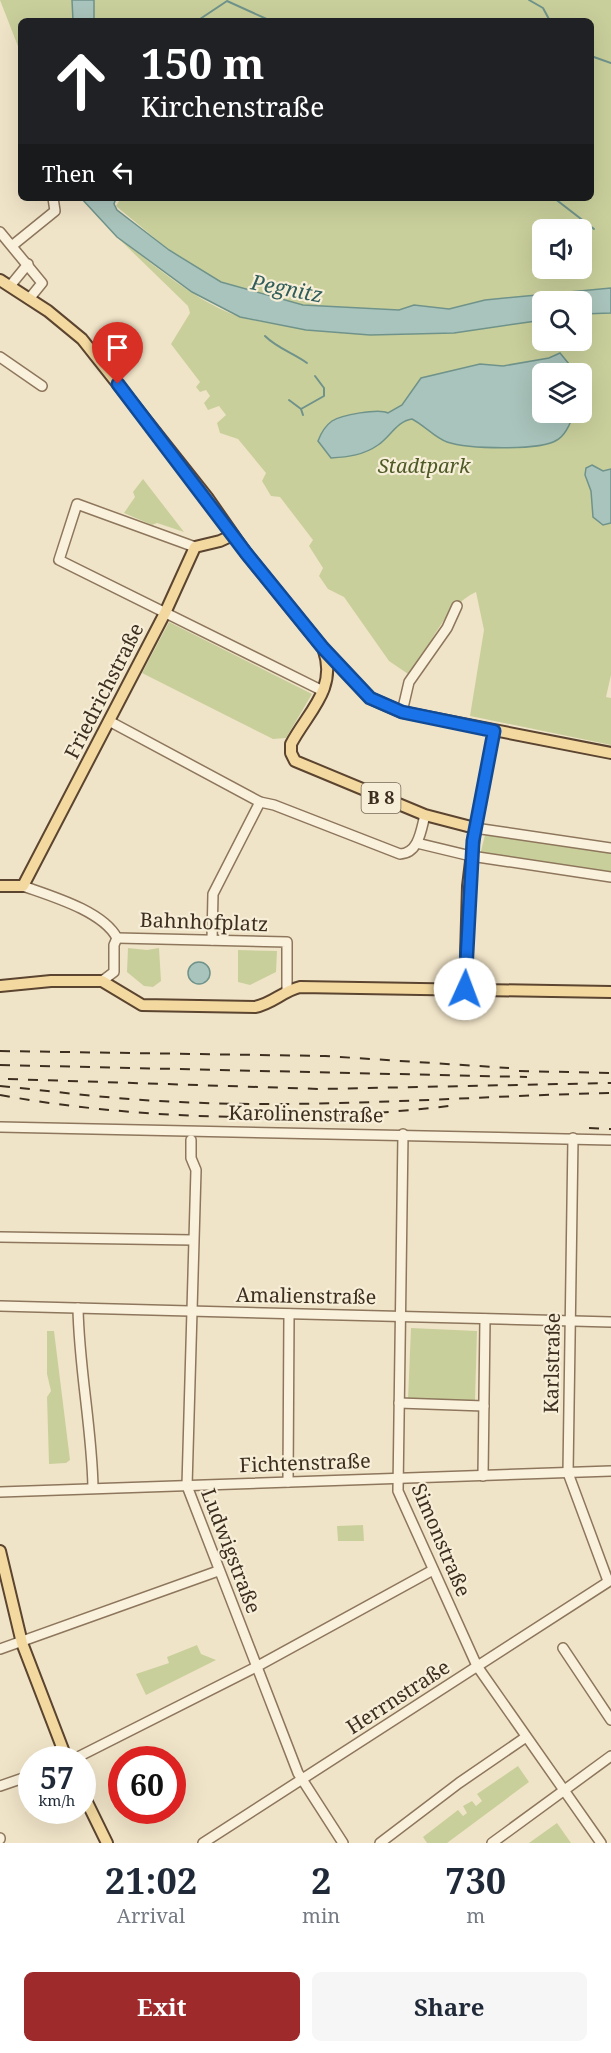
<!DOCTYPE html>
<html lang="en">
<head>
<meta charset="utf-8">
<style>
	:root { --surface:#fff; --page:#f6f6f7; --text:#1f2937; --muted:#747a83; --accent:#9e2a2b }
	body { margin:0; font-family:"Noto Serif",serif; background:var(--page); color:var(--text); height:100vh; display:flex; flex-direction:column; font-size:22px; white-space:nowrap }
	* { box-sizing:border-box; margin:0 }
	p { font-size:20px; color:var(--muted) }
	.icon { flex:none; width:33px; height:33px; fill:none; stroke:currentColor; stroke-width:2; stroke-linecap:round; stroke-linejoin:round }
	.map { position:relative; height:1843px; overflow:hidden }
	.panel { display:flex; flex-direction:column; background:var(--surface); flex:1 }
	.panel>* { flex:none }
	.top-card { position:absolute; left:18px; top:18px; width:576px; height:183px; border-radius:9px; box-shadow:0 6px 24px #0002; background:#202124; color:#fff; overflow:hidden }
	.controls { position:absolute; left:532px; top:219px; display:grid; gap:12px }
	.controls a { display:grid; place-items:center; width:60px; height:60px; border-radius:9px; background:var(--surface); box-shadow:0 6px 24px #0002; font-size:30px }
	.speed { position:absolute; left:18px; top:1746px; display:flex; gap:12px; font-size:30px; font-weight:700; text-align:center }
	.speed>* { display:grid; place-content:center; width:78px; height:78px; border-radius:50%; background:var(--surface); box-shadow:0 6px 24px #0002; line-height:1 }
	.speed small { font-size:15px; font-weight:400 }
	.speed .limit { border:9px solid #d22; background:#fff; color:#111 }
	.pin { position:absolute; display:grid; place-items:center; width:51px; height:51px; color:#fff; margin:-62px -26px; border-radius:50% 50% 50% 0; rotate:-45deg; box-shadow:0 0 6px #0007 }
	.pin .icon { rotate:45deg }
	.me { position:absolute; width:66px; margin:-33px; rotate:2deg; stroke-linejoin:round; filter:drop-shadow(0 0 4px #0008) }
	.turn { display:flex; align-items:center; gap:21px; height:126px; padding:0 24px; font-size:27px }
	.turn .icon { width:78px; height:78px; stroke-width:2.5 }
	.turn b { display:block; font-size:42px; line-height:51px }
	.then { display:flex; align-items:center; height:57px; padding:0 24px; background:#0003; gap:12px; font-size:22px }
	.eta { display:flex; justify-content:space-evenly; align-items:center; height:102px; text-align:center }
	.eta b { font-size:36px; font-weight:700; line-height:42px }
	.primary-button { display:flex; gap:12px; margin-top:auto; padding:12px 24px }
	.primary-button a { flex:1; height:69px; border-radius:9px; background:var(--accent); color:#fff; font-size:24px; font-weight:700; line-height:69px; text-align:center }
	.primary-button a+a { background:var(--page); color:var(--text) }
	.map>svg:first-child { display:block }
	.green { fill:#c9cf9b; fill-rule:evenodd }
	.water { fill:#a9c4bc; stroke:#6f938a; stroke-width:1.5 }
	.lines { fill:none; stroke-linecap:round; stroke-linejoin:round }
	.stream { stroke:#6f938a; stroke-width:2 }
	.minor-casing { stroke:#8d765c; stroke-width:12 }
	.major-casing { stroke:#5b4430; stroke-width:14 }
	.minor { stroke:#faf1dc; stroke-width:9 }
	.major { stroke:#f3d9a0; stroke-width:10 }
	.rail { stroke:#3d2e20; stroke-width:2; stroke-dasharray:10 10; stroke-linecap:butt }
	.route-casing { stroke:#114b97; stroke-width:15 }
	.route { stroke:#1a73e8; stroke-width:10 }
	.labels { text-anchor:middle; stroke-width:4.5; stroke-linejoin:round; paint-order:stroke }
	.shield { fill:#f7eed8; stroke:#756857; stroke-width:1.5 }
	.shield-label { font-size:18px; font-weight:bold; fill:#3d2e20 }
	.park-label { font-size:20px; font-style:italic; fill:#4d5a26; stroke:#f7eed8 }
	.street-label { font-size:20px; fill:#3d2e20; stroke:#f7eed8 }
	.water-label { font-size:21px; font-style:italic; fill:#2f5d5a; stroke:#f7eed8 }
</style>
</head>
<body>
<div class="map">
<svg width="611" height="1843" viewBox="0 0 611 1843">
	<rect width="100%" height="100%" fill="#f0e4c8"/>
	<!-- green -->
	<g class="green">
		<path d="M0,0h72l1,21h-52v33z"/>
		<path d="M94,0h517v288l-126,12 -36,9 -34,-4 -16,5 -96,-5 -82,-23 -52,-32 -53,-44 5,-8h470v-177h-497zM543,230h39v38h-39z"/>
		<path d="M117,237c38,28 77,64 123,80 12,4 27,5 40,8 88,17 175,8 263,-5v20h39v-26l29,-1v362l-5,22 5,1v47l-141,-29 14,-86 -8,-38c-32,15 -47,55 -65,84l-22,-15 -45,-64 -16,-8 -9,-13 4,-8 -14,-22 4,-6 -33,-43 -9,-1 -9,-15 4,-8 -28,-34 -18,-6 -3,-10 9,-8 -7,-9 -11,4 -4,-7 6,-7 -4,-6 -6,2 -4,-5 4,-5 -29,-38 19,-31 -2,-7zM543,374h39v38h-39z"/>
		<path d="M143,479l41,53 -27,-9 -5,2 -28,-12 11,-16 -2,-5z"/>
		<path d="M169,622l143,72 -26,44 -13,1 -131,-66z"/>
		<path d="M485,835l126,17v22l-131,-19z"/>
		<path d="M128,948l19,2 12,-2 2,33 -8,6 -9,-1 -17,-14z"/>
		<path d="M238,950l39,1 -1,21 -26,13 -12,-3z"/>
		<path d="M411,1328l66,3 -2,70 -67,-2z"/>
		<path d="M47,1331h7l16,129 -4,3 -17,1 -2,-67 4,-6 -4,-17z"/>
		<path d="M363,1525l1,16h-26l-1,-15z"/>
		<path d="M197,1645l4,9 15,6 -70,35 -10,-21 33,-11 -2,-6z"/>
		<path d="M518,1766l11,16 -82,61h-20l-4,-6 35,-27 5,6 4,-3 -4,-7 9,-5 4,5 6,-5 -5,-7z"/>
		<path d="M557,1823l14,20h-42z"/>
	</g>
	<!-- water -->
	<g class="water">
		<path d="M72,0h22v21h-21z"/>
		<path d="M81,198h35l-2,6 3,6 52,40 52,32 82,23 96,5 15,-5 35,4 36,-9 126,-12v25l-29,1v-12h-39v18l-89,13 -84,2 -64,-5 -66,-13 -48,-25 -75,-55z"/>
		<path d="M560,353l9,11 -2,9 -24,1v38l31,1c-3,9 -8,22 -17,27 -17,11 -90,9 -110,2 -12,-4 -23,-17 -35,-23 -15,2 -22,18 -34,26 -14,10 -30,12 -47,13l-13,-17c3,-8 7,-15 14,-20 9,-6 47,-13 56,-8l14,-8 19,-27 59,-14 23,2 46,-8z"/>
		<path d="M592,465l11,6 8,-2v54l-8,2 -10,-8 -2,-26 -6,-16 1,-7z"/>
		<circle cx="199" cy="973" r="11"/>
	</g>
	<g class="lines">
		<!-- stream -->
		<g class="stream">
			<path d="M529,0l14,8 7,13"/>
			<path d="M197,21l30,-20 44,20"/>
			<path d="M336,21h10"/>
			<path d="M591,56l20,7"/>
			<path d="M554,198l40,31"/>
			<path d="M265,336c12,12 28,17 42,27"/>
			<path d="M289,400l12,9"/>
			<path d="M303,415l-2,-6 23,-13v-8l-9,-12"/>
		</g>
		<!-- minor casing -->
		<g class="minor-casing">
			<g id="minor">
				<path d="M0,232l42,51 -13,16"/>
				<path d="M13,245l42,-34 -2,-13"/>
				<path d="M10,286l18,-22"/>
				<path d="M0,357l42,29"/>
				<path d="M195,547l-118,-43 -18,56 264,131"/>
				<path d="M402,712l7,-30 38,-54 10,-22"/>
				<path d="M109,721l151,81 14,3 126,49c19,-1 21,-24 25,-39"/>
				<path d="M494,731l-19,97 136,20"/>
				<path d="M417,843l54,13 140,21"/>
				<path d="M23,886c28,10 80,25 94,52"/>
				<path d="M117,938l170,4v48"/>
				<path d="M212,940l1,-46 47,-92"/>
				<path d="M102,981l12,-9v-27l3,-7"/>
				<path d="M0,1127l611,13"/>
				<path d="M403,1134l-5,357 79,175 124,177"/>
				<path d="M573,1138l-5,335 40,108"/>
				<path d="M191,1140v18l5,12 -9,316 111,287 45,70"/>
				<path d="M0,1237l193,3"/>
				<path d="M0,1306l611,16"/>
				<path d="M78,1308c1,61 14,120 15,180"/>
				<path d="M399,1403l85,3"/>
				<path d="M483,1476l2,-157"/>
				<path d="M288,1482l1,-168"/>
				<path d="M0,1492l611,-21"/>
				<path d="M563,1648l48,72"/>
				<path d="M0,1649l218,-78"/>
				<path d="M72,1760l184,-93 177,-97"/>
				<path d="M0,1786l32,-11"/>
				<path d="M0,1838v1"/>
				<path d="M203,1843l408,-263"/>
				<path d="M380,1843l79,-60 67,-46"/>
				<path d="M492,1843l119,-87"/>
			</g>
		</g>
		<!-- major casing -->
		<g class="major-casing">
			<g id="major">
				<path d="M0,280l48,31 34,28 125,158 39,56 77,95 47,50 32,14 209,41"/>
				<path d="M324,651c13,38 -16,61 -33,93v9l4,8 130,54 50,13 -7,58 -3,103"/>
				<path d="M0,886h23l142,-273 30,-66 25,-6 13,-6"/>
				<path d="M0,986l51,-5h51l40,24 113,2c17,-3 28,-16 45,-20l311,5"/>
				<path d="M0,1551l22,92 45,117"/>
				<path d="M82,1792l25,51"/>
			</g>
		</g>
		<!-- minor -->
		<use href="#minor" class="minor"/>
		<!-- major -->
		<use href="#major" class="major"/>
		<!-- rail -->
		<g class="rail">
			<path d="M0,1051l325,5 184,12"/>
			<path d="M0,1065l527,12"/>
			<path d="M519,1071l92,2"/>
			<path d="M8,1079l313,10 290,-6"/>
			<path d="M0,1086c60,6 120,14 180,16 144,7 287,-6 431,-9"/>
			<path d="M0,1095c144,26 303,28 449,11"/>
			<path d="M589,1128l22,1"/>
		</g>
	</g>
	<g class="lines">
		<!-- route casing -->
		<g class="route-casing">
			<path id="route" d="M118,384l128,169 77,95 47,50 32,14 92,19 -21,110 -8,148"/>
		</g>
		<!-- route -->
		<use href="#route" class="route"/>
	</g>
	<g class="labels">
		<!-- shield labels -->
		<rect class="shield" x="361.5" y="783" width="39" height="30" rx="4.5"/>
		<g class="shield-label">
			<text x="381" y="804">B 8</text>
		</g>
		<!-- park labels -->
		<g class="park-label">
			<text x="424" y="473">Stadtpark</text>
		</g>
		<!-- street labels -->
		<g class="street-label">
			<text transform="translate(104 691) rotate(-63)" y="7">Friedrichstraße</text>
			<text transform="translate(204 922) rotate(2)" y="7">Bahnhofplatz</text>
			<text transform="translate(306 1114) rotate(1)" y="7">Karolinenstraße</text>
			<text transform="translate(306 1296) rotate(1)" y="7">Amalienstraße</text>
			<text transform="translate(552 1363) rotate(-89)" y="7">Karlstraße</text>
			<text transform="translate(305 1463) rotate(-2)" y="7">Fichtenstraße</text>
			<text transform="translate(441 1540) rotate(67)" y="7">Simonstraße</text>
			<text transform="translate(231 1551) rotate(69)" y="7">Ludwigstraße</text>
			<text transform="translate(398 1697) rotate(-33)" y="7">Herrnstraße</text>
		</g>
		<!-- water labels -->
		<g class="water-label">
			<text transform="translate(287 289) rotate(11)" y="7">Pegnitz</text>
		</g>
	</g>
</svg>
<div class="controls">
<a><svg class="icon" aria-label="sound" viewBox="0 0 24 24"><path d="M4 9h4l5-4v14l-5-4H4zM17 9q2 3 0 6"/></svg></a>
<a><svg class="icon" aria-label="search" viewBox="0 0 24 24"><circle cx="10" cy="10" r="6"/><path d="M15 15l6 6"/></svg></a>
<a><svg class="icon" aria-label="layers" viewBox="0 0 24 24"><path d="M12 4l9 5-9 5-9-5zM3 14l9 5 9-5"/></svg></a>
</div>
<div class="speed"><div>57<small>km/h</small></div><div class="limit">60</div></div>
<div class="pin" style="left:118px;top:384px;background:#d93025"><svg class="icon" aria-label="arrive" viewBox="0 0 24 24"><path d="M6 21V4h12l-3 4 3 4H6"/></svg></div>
<svg class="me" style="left:465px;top:989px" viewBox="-20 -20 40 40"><circle r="19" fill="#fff"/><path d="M0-13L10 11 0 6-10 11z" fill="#1a73e8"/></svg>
<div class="top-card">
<div class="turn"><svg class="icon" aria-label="ahead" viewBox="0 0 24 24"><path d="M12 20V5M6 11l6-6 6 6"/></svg><div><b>150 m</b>Kirchenstraße</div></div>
<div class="then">Then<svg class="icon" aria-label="left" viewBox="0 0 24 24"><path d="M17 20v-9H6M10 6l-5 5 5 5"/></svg></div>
</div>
</div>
<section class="panel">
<div class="eta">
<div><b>21:02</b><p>Arrival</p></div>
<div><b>2</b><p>min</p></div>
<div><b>730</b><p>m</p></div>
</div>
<div class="primary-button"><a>Exit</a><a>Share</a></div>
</section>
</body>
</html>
